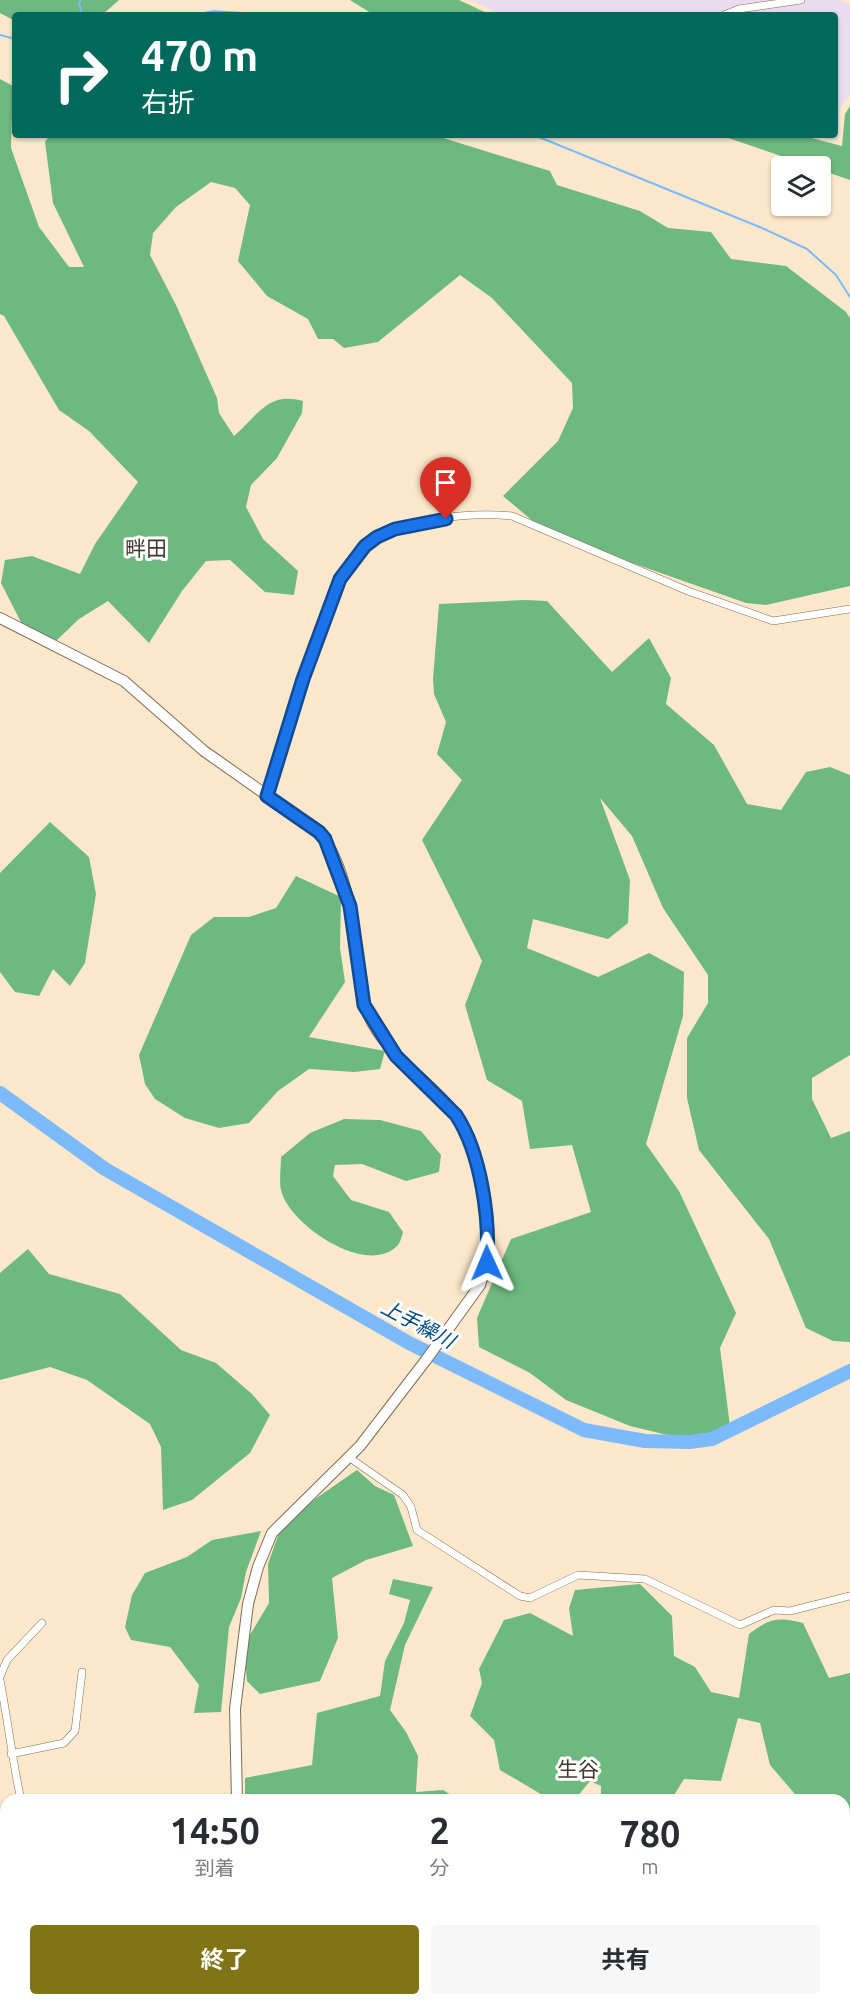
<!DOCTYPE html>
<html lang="ja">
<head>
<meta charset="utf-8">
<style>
	:root { --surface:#fff; --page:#f7f7f7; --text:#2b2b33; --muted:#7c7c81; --accent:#807416 }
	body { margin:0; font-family:Ubuntu,"Noto Sans JP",sans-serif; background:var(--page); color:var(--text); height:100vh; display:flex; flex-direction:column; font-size:22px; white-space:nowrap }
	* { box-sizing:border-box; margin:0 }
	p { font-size:20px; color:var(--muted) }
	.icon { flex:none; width:33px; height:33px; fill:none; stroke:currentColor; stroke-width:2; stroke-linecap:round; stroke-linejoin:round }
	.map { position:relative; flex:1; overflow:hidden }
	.side { position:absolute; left:0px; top:1794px; width:850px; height:212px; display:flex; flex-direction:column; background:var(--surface); border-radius:18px 18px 0 0; box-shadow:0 2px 4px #0004 }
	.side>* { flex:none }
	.guide { position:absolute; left:12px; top:12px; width:826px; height:126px; border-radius:6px; box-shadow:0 2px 4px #0004; background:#00695c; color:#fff; overflow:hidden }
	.fabs { position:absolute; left:771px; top:156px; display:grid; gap:12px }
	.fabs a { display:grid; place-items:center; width:60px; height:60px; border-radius:6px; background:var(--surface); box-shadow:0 2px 4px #0004; font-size:30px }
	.pin { position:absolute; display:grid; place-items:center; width:51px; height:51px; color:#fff; margin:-62px -26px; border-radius:50% 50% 50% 0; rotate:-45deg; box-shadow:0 0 6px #0007 }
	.pin .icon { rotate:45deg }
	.me { position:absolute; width:66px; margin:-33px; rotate:359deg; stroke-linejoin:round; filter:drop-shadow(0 0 4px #0008) }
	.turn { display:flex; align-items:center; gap:21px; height:126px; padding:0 30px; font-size:27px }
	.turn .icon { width:78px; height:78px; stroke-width:2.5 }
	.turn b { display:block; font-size:42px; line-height:51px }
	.eta { display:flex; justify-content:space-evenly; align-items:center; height:102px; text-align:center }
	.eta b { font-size:36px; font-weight:700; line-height:42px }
	.cta { display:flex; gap:12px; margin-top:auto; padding:12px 30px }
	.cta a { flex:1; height:69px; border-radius:6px; background:var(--accent); color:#fff; font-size:24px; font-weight:700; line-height:69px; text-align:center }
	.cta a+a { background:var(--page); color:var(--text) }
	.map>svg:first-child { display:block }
	.industrial { fill:#ebdbee }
	.forest { fill:#6db97f }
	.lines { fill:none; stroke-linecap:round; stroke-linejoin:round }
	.stream { stroke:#7cbafb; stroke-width:2 }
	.river { stroke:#7cbafb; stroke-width:14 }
	.street-casing { stroke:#7e6d53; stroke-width:8 }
	.secondary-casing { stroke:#7e6d53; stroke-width:12 }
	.primary-casing { stroke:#fff; stroke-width:12 }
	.street { stroke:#fff; stroke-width:7 }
	.secondary { stroke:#fff; stroke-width:10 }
	.primary { stroke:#99daca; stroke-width:10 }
	.route-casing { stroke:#114b97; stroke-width:15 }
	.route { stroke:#1a73e8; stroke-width:10 }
	.labels { text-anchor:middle; stroke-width:6; stroke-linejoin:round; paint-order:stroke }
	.water-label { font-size:20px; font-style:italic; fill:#024a84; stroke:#fff }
	.quarter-label { font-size:21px; fill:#41392d; stroke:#fff }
</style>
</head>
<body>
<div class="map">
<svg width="850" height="2005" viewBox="0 0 850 2005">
	<rect width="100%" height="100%" fill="#fde8cb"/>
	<!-- industrial -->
	<path class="industrial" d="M471,0h366l13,4v91l-10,13 -2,33 -20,-6h18v-120h-335z"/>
	<!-- forest -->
	<g class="forest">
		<path d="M0,0h119l-17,15h-87v6l-15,-8z"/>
		<path d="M350,0h109l32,15h-117z"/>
		<path d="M0,79l13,7 -2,62 28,79 30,40h15l-31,-64 -8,-61 5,-7 390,2 110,34 7,14 83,26 28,17 43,4 20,27 55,7 60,46 4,6v268l-84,19 -20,-2 -199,-70 -44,-37 55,-55 15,-33 -1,-25 -80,-85 -32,-23 -82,67 -34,6 -11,-9h-15l-10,-20 -41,-23 -29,-35 12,-56 -15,-17 -24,-6 -35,25 -23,26 -3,22 26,50 41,93 2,15 15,23c24,-20 33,-45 69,-35l-1,12 -25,45 -26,27 -5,22 17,32 35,32 -4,24 -29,-3 -35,-32 -24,1 -24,30 -33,52 -41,-42 -29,18 -22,21 -23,-3 -9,-7 -24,-47 4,-23 27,-4 48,18 15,-30 43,-62 -49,-51 -30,-21 -55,-94 -4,-2z"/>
		<path d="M850,106v74l-29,-10 -1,-4h-10l-90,-31h80l42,11 3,-32z"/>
		<path d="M525,600l22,1 65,71 37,-34 22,40 -5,26 48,41 33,59 34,6 25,-38 24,-5 20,8v280l-38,23v21l19,39 19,-7v211l-17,-1 -27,-13 -37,-89 -70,-89 -12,-52v-60l21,-35v-28l-45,-67 -31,-72 -32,-38 30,82 -2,43 -20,16 -75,-20 -6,29 71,29 51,-24 35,19 -1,44 -37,128 33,47 57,122 -16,35 10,78 -42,14 -58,-14 -64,-26 -36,-27 -51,-26 -2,-29 34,-79 80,-27 -19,-67 -42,4 -8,-48 -35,-21 -22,-75 17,-44 -60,-121 40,-60 -25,-26 9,-32 -12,-28 -1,-15 6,-75z"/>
		<path d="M50,822l39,35 7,37 -11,69 -15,23 -17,-17 -14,27 -24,-4 -15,-20v-99z"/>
		<path d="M296,876l45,21 -1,51 5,34 -36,55 76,14 -5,18 -26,3 -45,-3 -31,22 -29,32 -30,5 -34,-10 -30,-19 -10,-15 -6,-29 52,-120 23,-18h35l27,-9z"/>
		<path d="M344,1119l36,1 41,11 20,24 -2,17 -33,9 -44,-17 -27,1 -2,11 18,24 38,12 14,20c-1,4 -3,11 -5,13 -30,33 -109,-20 -117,-55 -2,-9 0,-23 0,-33l29,-24z"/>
		<path d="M28,1249l21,25 71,20 61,56 35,13 36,31 18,21 -20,38 -58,47 -29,10 -2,-63 -11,-23 -63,-44 -37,-13 -50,13v-107z"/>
		<path d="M357,1470l18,16 19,9 19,51 -47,14 -34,18 6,60 -18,43 -60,13 -13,-13 -3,-36 25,-42 -1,-39 12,-34 35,-31z"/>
		<path d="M261,1531l-15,41 -5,26 -12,29 -8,85 -27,1 5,-28 -29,-38 -39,-7 -6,-13 7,-32 13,-22 42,-16 25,-17z"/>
		<path d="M393,1579l40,8 -28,58 -15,65 16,22 12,24 -2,36 27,-2 16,10h-214v-22l67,-13 5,-52 63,-17 5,-35 19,-38 6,-23 -21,-6z"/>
		<path d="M640,1584l32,32 2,40 21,11 16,25 28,6 10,-64c20,-16 30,-17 54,-11l26,55 21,-5v151h-5l-1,-24h-44l-30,-35 -10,-42 -22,-5 -17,63 -37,-2 -13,21h-70v-14l-11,-5 -13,16 -26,3 -51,-30 -6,-30 -24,-24 12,-33 -3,-14 25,-49 26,-7 43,23 -4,-28 6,-18z"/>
		<path d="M845,1907l5,6v92h-74l-3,-5h71z"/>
	</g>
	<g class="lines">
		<!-- stream -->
		<g class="stream">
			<path d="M81,0l-2,3 3,12"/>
			<path d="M194,15l20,-4 55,4"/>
			<path d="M0,35l15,4"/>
			<path d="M534,135l228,93 45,21 29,26 14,22"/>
		</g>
		<!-- river -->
		<path class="river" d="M0,1093l105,76 304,174 175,87 61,11 44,1 23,-3 138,-68"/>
		<!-- street casing -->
		<g class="street-casing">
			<g id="street">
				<path d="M724,15l15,-6 62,-9"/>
				<path d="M267,796c18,-58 58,-217 101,-252 31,-26 105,-32 144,-28l176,75 85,30 77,-12"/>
				<path d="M350,1458l53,37 8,12 6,23 103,66 10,2 48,-23 67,4 95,46 34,-15 16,1 60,-15"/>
				<path d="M0,1677l7,-17 35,-37"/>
				<path d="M0,1680c8,41 12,79 21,120"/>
				<path d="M11,1754l53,-11 11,-12 7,-59"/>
				<path d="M0,1915l6,-2"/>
				<path d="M690,2000l3,5"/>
			</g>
		</g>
		<!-- secondary casing -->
		<g class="secondary-casing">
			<g id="secondary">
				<path d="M0,618l124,63 80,70 115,81c28,34 34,92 40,134 2,13 2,28 6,40 19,55 75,77 100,123 18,34 20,82 23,120l-1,14 -7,22 -54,75 -66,86 -88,87 -14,34 -10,37 -13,105 2,91"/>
				<path d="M254,2000l4,5"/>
			</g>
		</g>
		<!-- primary casing -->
		<g class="primary-casing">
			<g id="primary">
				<path d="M0,1831l6,6"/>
				<path d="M844,1888l6,-1"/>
				<path d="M412,2000l36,5"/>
				<path d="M578,2005l23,-5"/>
			</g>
		</g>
		<!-- street -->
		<use href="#street" class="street"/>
		<!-- secondary -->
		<use href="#secondary" class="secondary"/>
		<!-- primary -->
		<use href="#primary" class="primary"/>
	</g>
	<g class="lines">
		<!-- route casing -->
		<g class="route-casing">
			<path id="route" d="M446,519l-51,10 -18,8 -12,9 -25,33 -37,100 -36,117 52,36 6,7 25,67 14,99 32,51 60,59c25,38 34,103 31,148"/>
		</g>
		<!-- route -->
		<use href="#route" class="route"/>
	</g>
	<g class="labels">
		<!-- water labels -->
		<g class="water-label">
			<text transform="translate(418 1324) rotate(28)" y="7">上手繰川</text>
		</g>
		<!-- quarter labels -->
		<g class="quarter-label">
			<text x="146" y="556">畔田</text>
			<text x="578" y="1777">生谷</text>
		</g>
	</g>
</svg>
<div class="fabs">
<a><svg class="icon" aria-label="layers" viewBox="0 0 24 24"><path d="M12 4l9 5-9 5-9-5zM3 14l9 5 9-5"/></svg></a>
</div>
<div class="pin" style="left:446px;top:519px;background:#d93025"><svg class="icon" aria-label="arrive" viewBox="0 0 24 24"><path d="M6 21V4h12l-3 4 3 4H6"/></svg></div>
<svg class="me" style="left:487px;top:1263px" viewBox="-20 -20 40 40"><path d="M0-17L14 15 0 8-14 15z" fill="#1a73e8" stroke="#fff" stroke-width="4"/></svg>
<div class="guide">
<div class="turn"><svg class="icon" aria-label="right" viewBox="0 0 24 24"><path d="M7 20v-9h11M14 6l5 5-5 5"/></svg><div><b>470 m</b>右折</div></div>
</div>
<section class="side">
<div class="eta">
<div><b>14:50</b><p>到着</p></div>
<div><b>2</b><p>分</p></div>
<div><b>780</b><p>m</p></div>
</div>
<div class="cta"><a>終了</a><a>共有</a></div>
</section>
</div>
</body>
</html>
